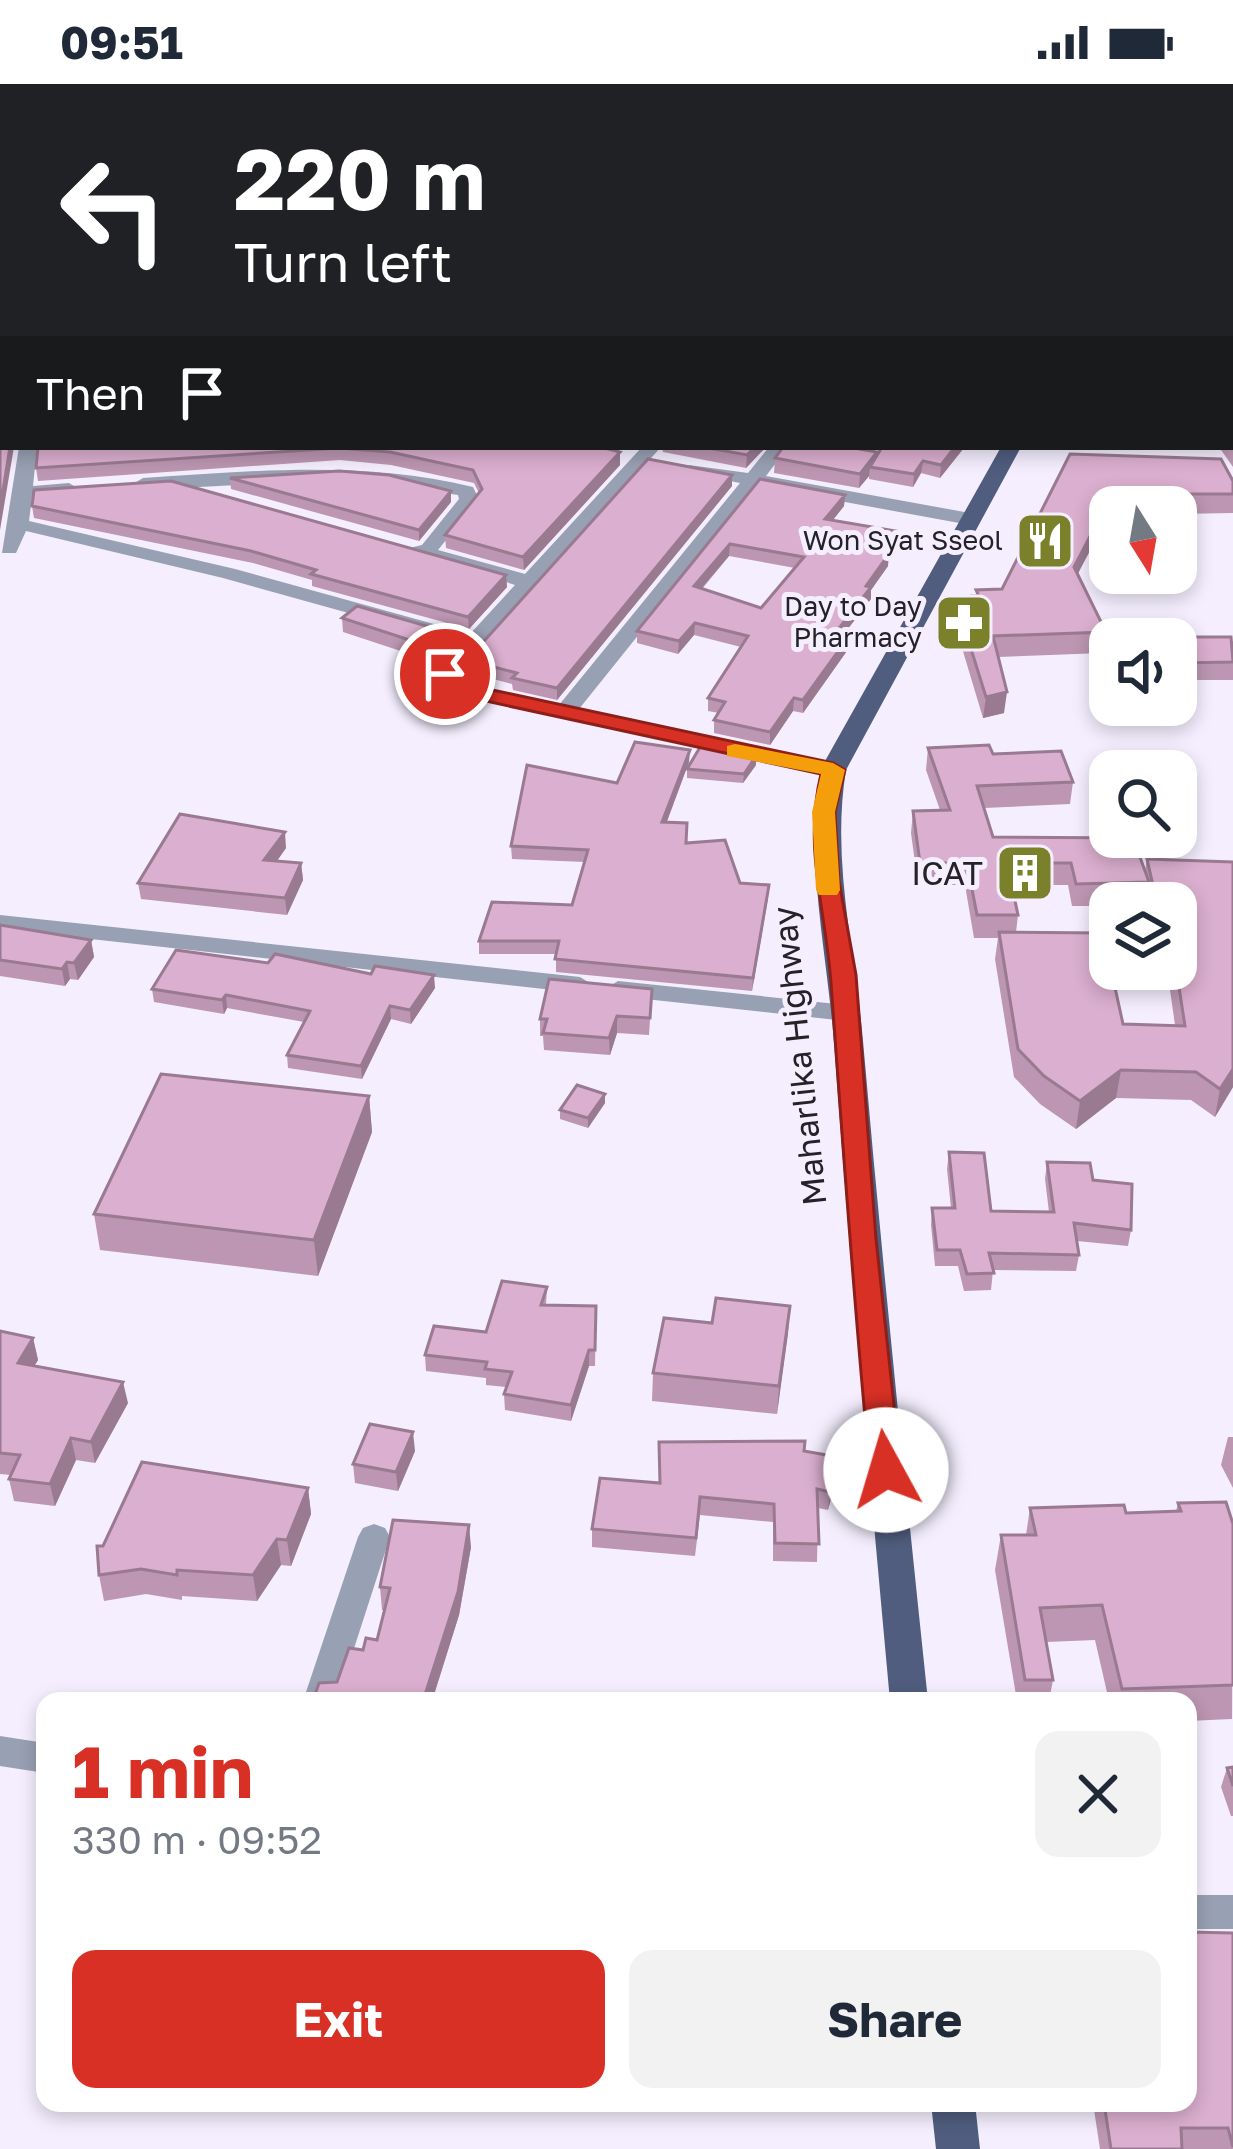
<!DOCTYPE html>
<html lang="en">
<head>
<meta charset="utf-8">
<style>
	:root { --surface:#fff; --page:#f2f2f3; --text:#1f2937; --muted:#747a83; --accent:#d93025 }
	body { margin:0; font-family:"Golos Text",sans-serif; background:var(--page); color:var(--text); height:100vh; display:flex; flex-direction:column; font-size:45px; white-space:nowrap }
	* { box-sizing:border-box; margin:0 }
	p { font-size:39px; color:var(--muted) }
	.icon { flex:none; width:66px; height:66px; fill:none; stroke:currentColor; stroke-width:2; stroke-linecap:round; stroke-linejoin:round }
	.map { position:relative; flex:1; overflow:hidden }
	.drawer { position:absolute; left:36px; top:1608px; width:1161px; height:420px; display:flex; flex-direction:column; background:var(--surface); border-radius:24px; box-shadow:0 6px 18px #0003 }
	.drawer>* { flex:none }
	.top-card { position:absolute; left:0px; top:0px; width:1233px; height:366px; box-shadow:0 6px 18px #0003; background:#202124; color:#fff; overflow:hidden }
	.needle { width:78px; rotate:169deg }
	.controls { position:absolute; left:1089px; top:402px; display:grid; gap:24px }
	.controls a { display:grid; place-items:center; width:108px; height:108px; border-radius:24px; background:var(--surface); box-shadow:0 6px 18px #0003; font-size:60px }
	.pin { position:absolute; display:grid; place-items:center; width:102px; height:102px; color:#fff; margin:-51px; border:6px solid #fff; border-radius:50%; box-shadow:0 3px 12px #0007 }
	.me { position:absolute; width:132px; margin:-66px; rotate:354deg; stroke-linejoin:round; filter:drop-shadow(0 0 9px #0008) }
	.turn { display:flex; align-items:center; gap:42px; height:252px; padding:0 36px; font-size:54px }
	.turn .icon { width:156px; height:156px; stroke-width:2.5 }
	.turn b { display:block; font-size:84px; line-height:102px }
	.then { display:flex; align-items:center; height:114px; padding:0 36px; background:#0003; gap:24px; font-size:45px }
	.round { display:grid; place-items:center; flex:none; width:126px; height:126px; border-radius:24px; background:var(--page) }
	.headline { display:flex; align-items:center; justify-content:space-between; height:204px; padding:0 36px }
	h1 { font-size:72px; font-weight:700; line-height:90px; color:var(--accent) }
	.button { display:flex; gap:24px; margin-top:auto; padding:24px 36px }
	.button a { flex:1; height:138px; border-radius:24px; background:var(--accent); color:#fff; font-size:48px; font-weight:700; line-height:138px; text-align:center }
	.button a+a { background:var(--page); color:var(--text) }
	.status { display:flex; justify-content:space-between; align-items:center; height:84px; padding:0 60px; background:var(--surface); direction:ltr }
	.status svg { height:33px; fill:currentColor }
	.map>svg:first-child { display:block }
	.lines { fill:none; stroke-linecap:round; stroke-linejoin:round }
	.minor { fill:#98a0b3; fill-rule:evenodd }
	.primary { fill:#505d7e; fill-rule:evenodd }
	.wall { fill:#bc96b2; fill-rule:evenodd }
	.shaded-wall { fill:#997a91 }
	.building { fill:#dbafcf; stroke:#997a91; stroke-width:3; fill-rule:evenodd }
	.route { fill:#d93025; stroke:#8d1f18; stroke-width:3 }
	.slow { fill:#f59e0b }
	.labels { text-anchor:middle; stroke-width:10; stroke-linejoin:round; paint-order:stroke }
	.far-poi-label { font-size:27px; fill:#242228; stroke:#f4eefe; text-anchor:end }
	.poi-label { font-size:33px; fill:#242228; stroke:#f4eefe; text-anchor:end }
	.street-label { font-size:33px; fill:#242228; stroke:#f4eefe }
</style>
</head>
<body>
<div class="status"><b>09:51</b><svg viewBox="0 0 49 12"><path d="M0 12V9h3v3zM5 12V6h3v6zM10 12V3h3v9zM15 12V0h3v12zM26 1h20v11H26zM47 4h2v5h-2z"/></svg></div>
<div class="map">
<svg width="1233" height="2065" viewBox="0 0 1233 2065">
	<rect width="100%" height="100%" fill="#f4eefe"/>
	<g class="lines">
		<!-- minor -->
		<g class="minor">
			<path d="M19,363h18l-4,39 36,-3 10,6 -10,6 -37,2 -3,24 206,48 235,65 45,-49 -110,-36 17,-4 37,-46 -1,-4 -112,-16 -203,11 -10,-6 10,-6c112,-7 219,-18 330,9l6,12 -41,51 87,24 117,-127h19l-205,228 9,9 94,21 181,-222 -51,-10v-8l59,8 21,-26h19l-22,29 204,37 10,6 -10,6 -212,-39 -179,223 262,56v10l-8,2 -384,-83 -15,-20 26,-30 -237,-66 -197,-47 -10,22h-14z"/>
			<path d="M0,831l580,62 13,8 -13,8 -580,-64z"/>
			<path d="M618,897l228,24 13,8 -13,8 -237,-26 -4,-6z"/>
			<path d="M374,1440l11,4 5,9 -53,164h-34l55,-164 5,-9z"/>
			<path d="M0,1652l45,7v30l-45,-7z"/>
			<rect x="1188" y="1811" width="45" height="34"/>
		</g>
		<!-- primary -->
		<g class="primary">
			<path d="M931,0h18l2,3h-18z"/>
			<path d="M1001,363h20l-175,323c-15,91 9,180 17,271 19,220 42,440 65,660h-38c-20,-219 -40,-438 -56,-658 -7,-91 -29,-181 -14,-273z"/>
			<path d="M931,2019h44l5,46h-44z"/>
		</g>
	</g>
	<!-- wall -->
	<g class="wall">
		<path d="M995,0h114l1,3h-112z"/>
		<path d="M1230,101l3,3v68l-3,1z"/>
		<path d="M1230,343h3v40l-14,-20h11z"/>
		<path d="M38,363h563l19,18 -96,105 -78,-22 -1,-13 34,-42 -5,-10 -83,-18 -51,-5 -302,21 -2,-13z"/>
		<path d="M662,363h104l-20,21 -83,-16z"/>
		<path d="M963,365l-23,29 -19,-5 -8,14 -44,-8v-3l-10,12 -85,-15 1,-15 102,-3z"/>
		<path d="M1070,370l163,27v32l-57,1v-7h-66v7l-33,60 29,58 -3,21 -105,4 6,56 -21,5 -24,-80 2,-21h9l2,-21h4v-6l26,-1z"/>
		<path d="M732,391v11l-175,214 -44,-10 -1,-6 -45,-12v-12z"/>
		<path d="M230,394l221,24 -32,39 -188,-52z"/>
		<path d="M760,395l85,16 -1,11 -11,14 63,11 -1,12 -7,11v12l-17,24v9l-27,35 6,1 -1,13 -46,65 -10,-2 -23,34 -56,-12v-13l5,-7 -11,-2v-13l33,-51 -47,-12 -16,19 -41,-11v-12zM729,472l66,12 -34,40 -59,-19z"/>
		<path d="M32,422l474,69 1,12 -38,42 -157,-43v-6l-59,-17 -219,-45z"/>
		<path d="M342,534l110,28 -15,17 -94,-31z"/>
		<path d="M1176,555l57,2v39h-57z"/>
		<path d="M989,661l4,9 68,-3 12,31 -3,22 -86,4 9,29 140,1 12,33 2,-12 86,3v225l-18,30 -24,-17 -75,-2 -40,31 -36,-25 -26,-27 -19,-118 3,-21h-24l-9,-53h-47l-7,-52 2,-22 27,-1 -14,-40 2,-22zM1012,801h56l4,21h38v-3h66v66h-9l8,56 -52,-1 -20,-91 -87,-1 2,-17z"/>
		<path d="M689,678l-23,60 20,21 54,40 29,2 -17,106 -196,-19v-18h-77v-13l93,-36 13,-43 -73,-3 -1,-13 106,-63z"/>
		<path d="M756,681l-13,18 -56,-5v-9z"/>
		<path d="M286,764l-9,13 24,2 2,17 -16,35 -146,-16 -3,-16z"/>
		<path d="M0,841l91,15 3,17 -16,23 -8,-1 -5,7 -65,-10z"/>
		<path d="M268,879l103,11 64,14 -24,36 -20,-5 -29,60 -74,-11 -1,-13 17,-33 -77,-14 -3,6 -70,-12 -2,-13z"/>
		<path d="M652,905l-3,46 -32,-2 -7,22 -66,-5 -1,-14h-3v-17z"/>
		<path d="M605,1010v9l-17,25 -28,-9v-9z"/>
		<path d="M369,1012l3,36 -54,144 -218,-26 -6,-36z"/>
		<path d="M949,1068l42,59 58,1 -4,-33 2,-17 46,18 38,50 -3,16 -51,-5 2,14 -3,16 -83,-1 -2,20 -27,1 -6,-25h-23l-4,-41 1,-17h19l-4,-39z"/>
		<path d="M547,1203l-1,18 50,1 -1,60h-6l-18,55 -66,-11 -1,-16 2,-7 -20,-2v-7l-60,-7 -1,-16 61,-23z"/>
		<path d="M790,1222l-13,108 -125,-13 1,-28 59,-50z"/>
		<path d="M0,1247l33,7 5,22 -4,6 94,37 -33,60 -19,-3 -21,46 -41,-5 -5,-22 2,-4 -11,-1z"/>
		<path d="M1228,1353h5v51l-12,-23z"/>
		<path d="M415,1367l-17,40 -43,-8 -2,-19z"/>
		<path d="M804,1367l34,6 -1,18 -9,35 -10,-2 -1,54 -44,-1v-39l-73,-7 -5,41 -103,-9v-18l67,-46z"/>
		<path d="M308,1404l3,26 -20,52 -10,-1 -24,36 -75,-5v4l-36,-6 -42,7 -5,-26z"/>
		<path d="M1178,1419l55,21 -1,195 -44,2v-20h-79l-14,-61 -49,2 7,38 -4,21h-32l-22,-131 6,-35h25l4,-27 96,5 50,-2z"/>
		<path d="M471,1463l-12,68 -27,86h-119l24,-19 26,-32 14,-10 8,-30h-3l-2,-23z"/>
		<path d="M1233,1683v49h-2l-10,-29 6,-19z"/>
		<path d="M1233,1849v216h-133l-7,-46h95z"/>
	</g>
	<!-- shaded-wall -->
	<g class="shaded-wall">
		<path d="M10,363h4l-14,83v-21z"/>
		<path d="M755,363h11l-20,21 1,-13z"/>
		<path d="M955,363h8v2l-23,29 1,-13z"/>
		<path d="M620,368v13l-96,105 -1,-13z"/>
		<path d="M877,368l-7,15 -1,9 -10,12 1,-14z"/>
		<path d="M923,377l-2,12 -8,14 1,-13z"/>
		<path d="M732,391v11l-175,214v-12z"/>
		<path d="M451,407v11l-32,39v-11z"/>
		<path d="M1112,410l-3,20 -38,73 3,-20z"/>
		<path d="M845,411l-1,11 -20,25 1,-12z"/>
		<path d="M896,447l-1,12 -11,19 5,-8 -1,12 -17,24v9l-35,45v-12l30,-46z"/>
		<path d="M730,460l-1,12 -36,42 1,-12z"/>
		<path d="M506,491l1,12 -38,42 -1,-12z"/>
		<path d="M695,539l-1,12 -16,19 1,-13z"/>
		<path d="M451,549l1,13 -15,17v-14z"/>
		<path d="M850,551l-1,13 -46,65v-13z"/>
		<path d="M1007,608l-3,21 -21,5 3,-21z"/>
		<path d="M794,614l-1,13 -23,34v-13z"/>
		<path d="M690,666l-1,12 -27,73v-13z"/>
		<path d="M756,672v9l-13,18 1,-9z"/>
		<path d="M285,748l1,16 -20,28 -2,-16z"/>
		<path d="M301,779l2,17 -16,35 -2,-17z"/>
		<path d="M769,801l-1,13 -16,93 1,-13z"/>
		<path d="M91,856l3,17 -16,23 -4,-17z"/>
		<path d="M67,878l3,17 -5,7 -3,-17z"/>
		<path d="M434,891l1,13 -24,36 -1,-14z"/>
		<path d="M226,911l1,13 -3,6 -2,-14z"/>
		<path d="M390,922l1,13 -29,60 -1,-13z"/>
		<path d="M617,932v17l-7,22 -1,-17z"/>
		<path d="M1233,985v18l-18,30 5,-28z"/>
		<path d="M1121,986l-5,28 -40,31 4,-28z"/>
		<path d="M605,1010v9l-17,25v-10z"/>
		<path d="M369,1012l3,36 -54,144 -4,-36z"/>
		<path d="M790,1222l-2,28 -11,80 2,-28z"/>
		<path d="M33,1254l5,22 -15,24 -5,-21z"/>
		<path d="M589,1266v16l-18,55v-16z"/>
		<path d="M123,1298l5,21 -33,60 -4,-21z"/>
		<path d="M413,1348l2,19 -17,40 -2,-19z"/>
		<path d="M71,1354l5,22 -21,46 -5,-22z"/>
		<path d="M838,1373l-1,18 -9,35 2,-18z"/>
		<path d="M308,1404l3,26 -20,52 -4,-26z"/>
		<path d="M469,1441l2,22 -12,68 -27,86h-9z"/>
		<path d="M277,1455l4,26 -24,36 -4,-26z"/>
	</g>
	<!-- building -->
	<g class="building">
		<path d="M1012,0h97l1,3h-77l-1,-2 -18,1z"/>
		<rect x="1230" y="37" width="3" height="40"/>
		<path d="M1230,101l3,3v22l-3,1z"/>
		<path d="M1230,135l3,3v18h-3z"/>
		<rect x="0" y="265" width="3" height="17"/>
		<path d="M0,298h3v42l-3,-8z"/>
		<path d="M3,349v14h7l-10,62v-75z"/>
		<path d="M38,363h563l19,5 -97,105 -78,-22 37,-46 -9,-19 -83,-18 -51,-4 -303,20z"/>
		<path d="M703,363h52l-8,8z"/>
		<path d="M783,363h65l29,5 -17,22 -85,-16z"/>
		<path d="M882,363h73l-14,18 -18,-4 -9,13 -44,-7z"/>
		<path d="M1070,370l151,5 12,22v13h-121l-38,73 32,65 -113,4 14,56 -21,5 -25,-80h19l-8,-21h7l-3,-6 26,-1z"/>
		<path d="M648,375l84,16 -175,213 -45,-10 5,-5 -50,-13z"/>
		<path d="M339,387l50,4 62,16 -32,39 -189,-52z"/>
		<path d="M760,395l85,16 -20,24 71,12 -13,22 6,1 -23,32 5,1 -35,45 14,3 -47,65 -9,-2 -24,34 -56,-12 11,-18 -17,-4 40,-62 -53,-13 -16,18 -42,-10zM730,460l74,13 -43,51 -67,-22z"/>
		<path d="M171,397l335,94 -38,42 -157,-43 5,-4 -65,-19 -219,-45 2,-16z"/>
		<path d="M357,522l94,27 -14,16 -95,-31z"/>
		<path d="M1167,553h64l2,25 -56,1 -1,-24h-8z"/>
		<path d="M635,658l55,8 -28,72 25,1 -1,20 39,-3 15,43 29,2 -16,93 -198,-19 4,-18h-80l13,-39 80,3 16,-55 -77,-4 16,-81 90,18z"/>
		<path d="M702,660l54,12 -12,18 -57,-5z"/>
		<path d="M989,661l4,9 68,-3 12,31 -96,4 16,51 140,1 16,44 -73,2 -5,-21h-64l11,52h-41l-10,-52h-47l-7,-52 37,-1 -22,-62z"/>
		<path d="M180,730l105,18 -21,28 37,3 -16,35 -147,-15z"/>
		<path d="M1147,775l86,3v207l-13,20 -24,-17 -75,-2 -41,31 -36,-25 -26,-27 -19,-117 104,1 20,91 62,2 -9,-58v-65h-19z"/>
		<path d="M0,841l91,15 -17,23 -7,-1 -5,7 -62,-9z"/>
		<path d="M176,866l92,13 7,-9 96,20 4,-8 59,9 -24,35 -20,-4 -29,60 -74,-11 23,-44 -84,-16 -4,5 -70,-11z"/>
		<path d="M549,895l103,10 -2,29 -33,-2 -8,22 -66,-5 4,-14h-7z"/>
		<path d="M161,990l208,22 -55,144 -220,-26z"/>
		<path d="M577,1001l28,9 -17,24 -28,-8z"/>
		<path d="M949,1068l35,1 7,58 63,1 -7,-50 43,1 3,17 39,4 -1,46 -57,-7 5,32 -90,-2 5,20 -27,1 -7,-24h-23l-5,-42h23z"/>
		<path d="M502,1197l45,6 -6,18 55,1 -1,44h-6l-18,55 -67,-11 8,-22 -27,-3 2,-7 -62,-7 9,-29 52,6z"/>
		<path d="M716,1214l74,8 -11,80 -126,-13 11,-55 48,5z"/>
		<path d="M0,1247l33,7 -15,25 105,19 -32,60 -20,-4 -21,46 -41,-5 11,-24 -20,-2z"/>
		<path d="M370,1340l43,8 -17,40 -43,-8z"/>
		<path d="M805,1357l-1,10 34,6 -8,35 -13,-3 2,55 -44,-1 -1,-39 -74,-7 -4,41 -104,-9 8,-51 60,5 -1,-41z"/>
		<path d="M142,1378l166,26 -21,52 -10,-1 -24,36 -76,-5v5l-36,-6 -42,6 -2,-29h6z"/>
		<path d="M1226,1418l7,22v161l-111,4 -20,-84 -62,3 13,72h-28l-24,-145h35l-6,-27 94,-3 2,8 55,-2 -3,-8z"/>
		<path d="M393,1436l76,5 -11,67 -35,109h-110l6,-18 18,-1 12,-34 14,2 3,-12 11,2 13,-52 -10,-1z"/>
		<path d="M1233,1683v19l-6,-18z"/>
		<path d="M1188,1848l45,1v214l-5,-19h-47l1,21h-71l-7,-46h84z"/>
	</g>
	<!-- route -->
	<path class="route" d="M445,584l20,16 368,79 12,7 -10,42 4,69 17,94 20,264 25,231 -4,9h-23l-4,-9c-16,-162 -27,-324 -39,-487 -5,-72 -28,-136 -10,-209l-372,-81 -15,-19z"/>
	<!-- slow -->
	<path class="slow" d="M735,660l98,19 12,7 -10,42 5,78 -3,5h-18l-3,-5 -4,-78 9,-38 -94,-18v-10z"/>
	<!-- icons -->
	<defs>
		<g id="restaurant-square" transform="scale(3)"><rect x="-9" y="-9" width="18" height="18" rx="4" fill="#7b802b" stroke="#f4eefe"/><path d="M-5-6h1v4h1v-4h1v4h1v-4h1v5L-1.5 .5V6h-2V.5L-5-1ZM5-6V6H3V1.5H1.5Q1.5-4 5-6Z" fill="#fff"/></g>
		<g id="pharmacy-square" transform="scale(3)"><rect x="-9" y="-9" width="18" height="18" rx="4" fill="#7b802b" stroke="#f4eefe"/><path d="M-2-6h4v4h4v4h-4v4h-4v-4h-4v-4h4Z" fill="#fff"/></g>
		<g id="building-square" transform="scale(3)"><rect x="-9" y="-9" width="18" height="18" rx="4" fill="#7b802b" stroke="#f4eefe"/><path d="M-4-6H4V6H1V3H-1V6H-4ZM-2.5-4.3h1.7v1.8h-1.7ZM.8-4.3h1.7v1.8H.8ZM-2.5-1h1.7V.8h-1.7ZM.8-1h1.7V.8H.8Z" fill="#fff"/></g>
	</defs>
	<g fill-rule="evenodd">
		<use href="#restaurant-square" x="1045" y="457"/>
		<use href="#pharmacy-square" x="964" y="539"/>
		<use href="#building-square" x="1025" y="789"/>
	</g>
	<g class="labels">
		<!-- far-poi labels -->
		<g class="far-poi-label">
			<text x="1003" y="466">Won Syat Sseol</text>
			<text x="922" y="532">Day to Day<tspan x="922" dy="31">Pharmacy</tspan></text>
		</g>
		<!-- poi labels -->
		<g class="poi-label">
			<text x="983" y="801">ICAT</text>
		</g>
		<!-- street labels -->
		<g class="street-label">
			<text transform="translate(799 972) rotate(-96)" y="12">Maharlika Highway</text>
		</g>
	</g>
</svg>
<div class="controls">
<a><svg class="needle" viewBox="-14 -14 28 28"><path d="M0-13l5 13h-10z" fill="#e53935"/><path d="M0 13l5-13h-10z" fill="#747a83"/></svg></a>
<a><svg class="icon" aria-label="sound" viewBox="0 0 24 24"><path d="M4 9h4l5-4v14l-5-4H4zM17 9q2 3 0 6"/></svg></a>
<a><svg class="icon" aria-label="search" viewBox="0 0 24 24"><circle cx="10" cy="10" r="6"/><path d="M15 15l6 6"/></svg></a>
<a><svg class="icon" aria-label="layers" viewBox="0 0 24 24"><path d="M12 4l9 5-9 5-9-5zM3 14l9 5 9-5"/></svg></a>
</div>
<div class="pin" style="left:445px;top:590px;background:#d93025"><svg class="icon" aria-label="arrive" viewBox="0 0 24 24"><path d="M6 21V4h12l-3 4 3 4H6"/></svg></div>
<svg class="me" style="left:886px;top:1386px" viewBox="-20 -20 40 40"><circle r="19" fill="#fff"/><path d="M0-13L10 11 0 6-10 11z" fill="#d93025"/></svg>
<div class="top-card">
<div class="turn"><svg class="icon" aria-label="left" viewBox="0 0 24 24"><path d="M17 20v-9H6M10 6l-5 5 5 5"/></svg><div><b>220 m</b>Turn left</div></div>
<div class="then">Then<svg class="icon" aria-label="arrive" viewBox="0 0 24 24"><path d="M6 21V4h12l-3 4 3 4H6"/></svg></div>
</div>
<section class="drawer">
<div class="headline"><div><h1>1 min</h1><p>330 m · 09:52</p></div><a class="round"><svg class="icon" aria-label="close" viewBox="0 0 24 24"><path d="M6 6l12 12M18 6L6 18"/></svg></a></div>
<div class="button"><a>Exit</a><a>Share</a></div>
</section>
</div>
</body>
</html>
